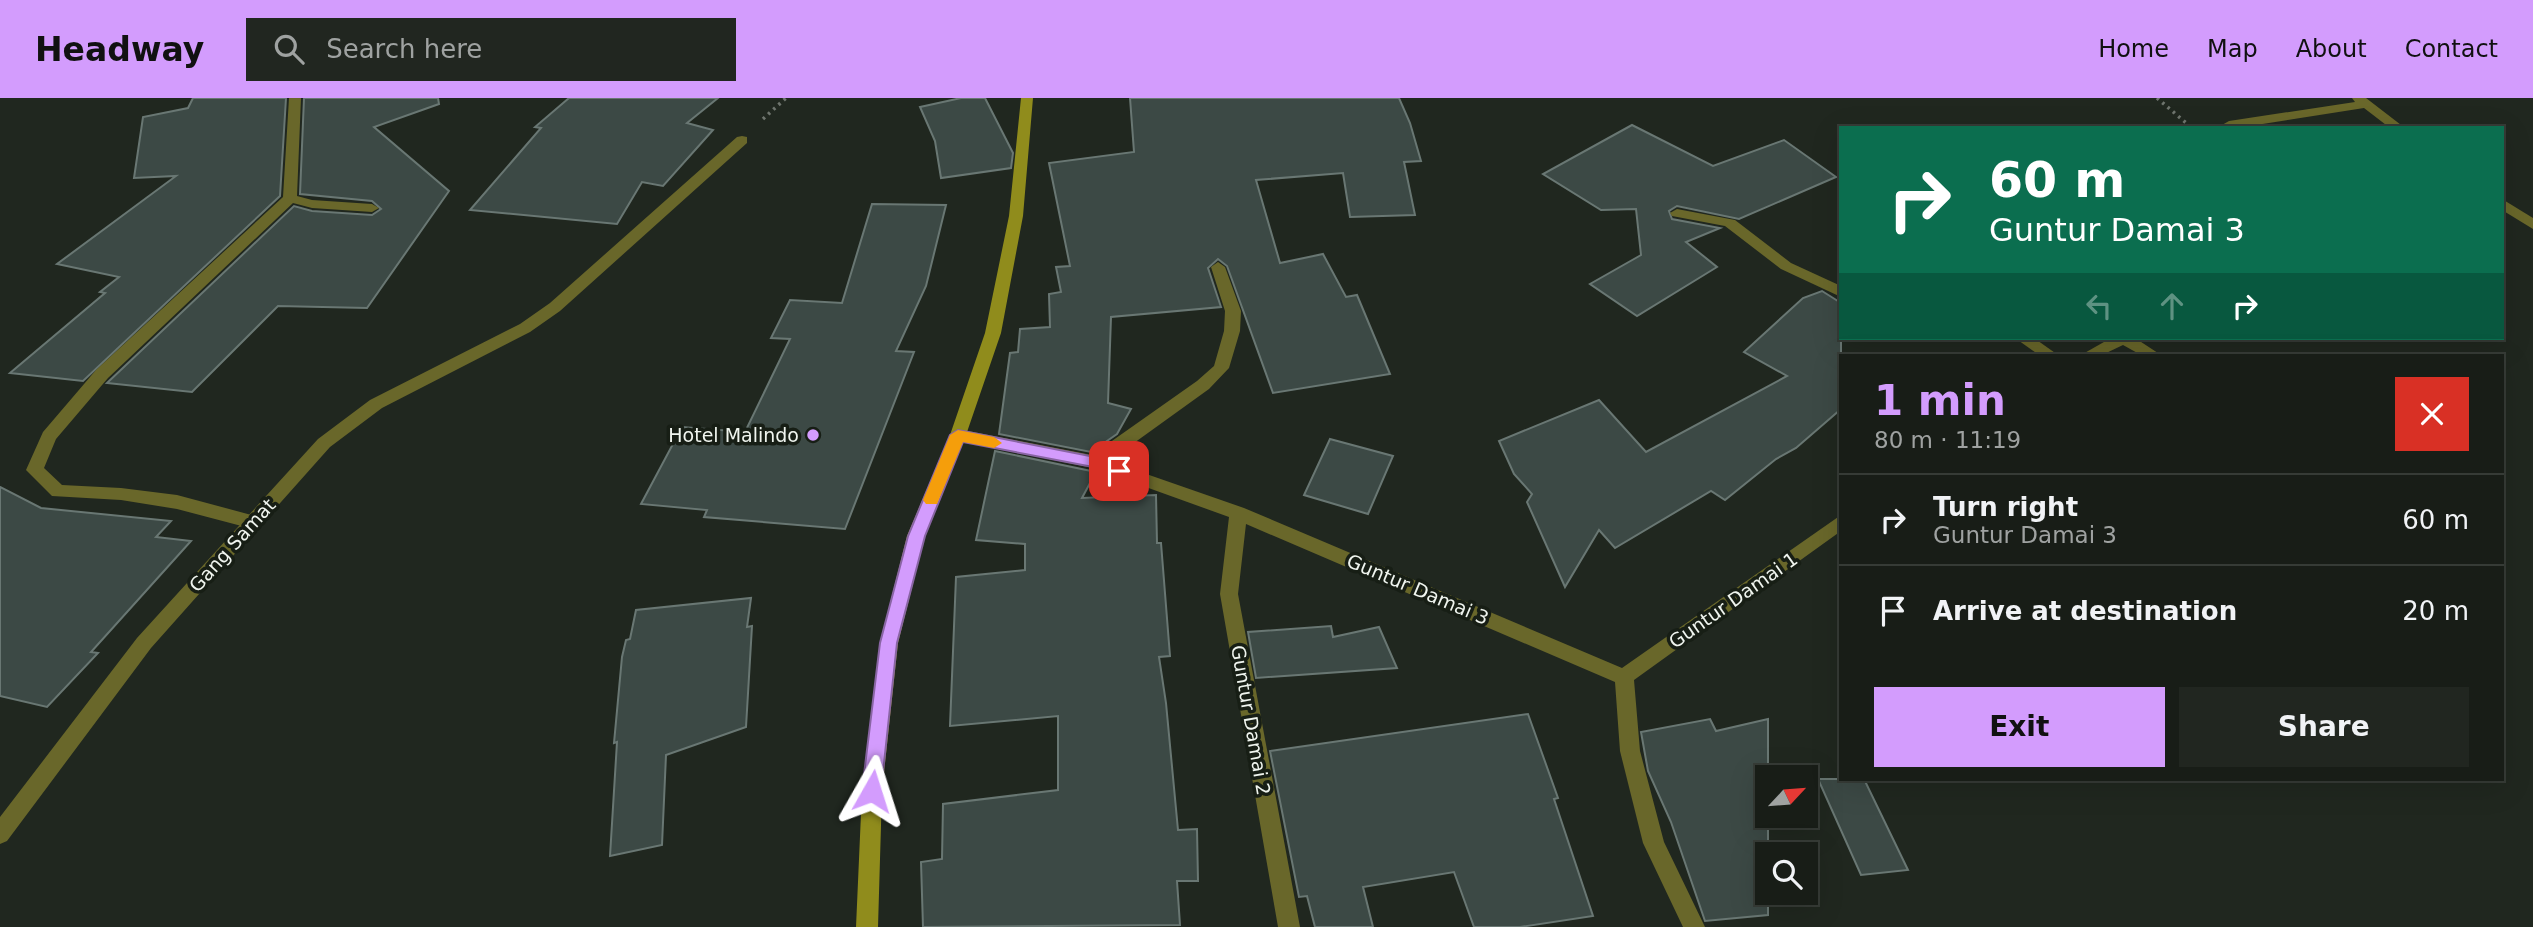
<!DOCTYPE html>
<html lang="en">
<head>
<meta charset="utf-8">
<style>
	:root { --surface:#181d17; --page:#212620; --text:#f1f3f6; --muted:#9fa2a1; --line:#363b36; --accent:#d39cfd }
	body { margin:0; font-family:"DejaVu Sans",sans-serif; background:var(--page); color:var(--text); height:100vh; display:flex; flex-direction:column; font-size:26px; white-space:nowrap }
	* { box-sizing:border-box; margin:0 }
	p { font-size:23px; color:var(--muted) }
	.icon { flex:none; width:38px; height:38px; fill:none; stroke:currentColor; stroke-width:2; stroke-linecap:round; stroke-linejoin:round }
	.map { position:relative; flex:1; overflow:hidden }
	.side { position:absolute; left:1839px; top:256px; width:665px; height:427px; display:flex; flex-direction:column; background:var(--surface); border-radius:0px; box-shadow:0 7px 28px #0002,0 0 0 2px var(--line) }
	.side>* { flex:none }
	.hud { position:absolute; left:1839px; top:28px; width:665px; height:214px; border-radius:0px; box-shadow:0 7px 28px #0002,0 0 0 2px var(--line); background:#0b6e4f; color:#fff; overflow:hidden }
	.needle { width:46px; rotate:64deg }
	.fabs { position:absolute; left:1755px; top:667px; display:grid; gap:14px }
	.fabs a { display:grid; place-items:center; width:63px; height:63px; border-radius:0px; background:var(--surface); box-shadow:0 7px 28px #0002,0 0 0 2px var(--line); font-size:35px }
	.pin { position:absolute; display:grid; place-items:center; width:60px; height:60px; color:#fff; margin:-30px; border-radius:14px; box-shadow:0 4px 10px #0006 }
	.me { position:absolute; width:77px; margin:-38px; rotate:6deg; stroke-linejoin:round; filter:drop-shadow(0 0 5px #0008) }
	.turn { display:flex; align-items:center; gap:24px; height:147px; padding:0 35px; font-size:32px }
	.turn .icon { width:91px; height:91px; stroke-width:2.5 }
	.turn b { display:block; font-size:49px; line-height:60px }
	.lanes { display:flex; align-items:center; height:66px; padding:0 35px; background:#0003; justify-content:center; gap:35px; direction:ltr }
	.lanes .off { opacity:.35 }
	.round { display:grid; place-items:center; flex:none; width:74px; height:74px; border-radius:0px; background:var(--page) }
	.overview { display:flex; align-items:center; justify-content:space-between; height:119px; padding:0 35px }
	h1 { font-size:42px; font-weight:700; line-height:52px; color:var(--accent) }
	.primary-button { display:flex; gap:14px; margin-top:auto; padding:14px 35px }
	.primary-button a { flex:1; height:80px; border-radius:0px; background:var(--accent); color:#111; font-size:28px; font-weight:700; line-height:80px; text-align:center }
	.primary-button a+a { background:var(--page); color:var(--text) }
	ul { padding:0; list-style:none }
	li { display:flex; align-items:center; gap:21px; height:91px; padding:0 35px; border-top:2px solid var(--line) }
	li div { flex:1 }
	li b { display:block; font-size:26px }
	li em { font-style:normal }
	header { display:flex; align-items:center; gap:42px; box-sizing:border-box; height:98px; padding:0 35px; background:var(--accent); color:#111 }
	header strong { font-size:33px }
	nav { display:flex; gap:38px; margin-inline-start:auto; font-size:24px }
	.search { width:490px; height:63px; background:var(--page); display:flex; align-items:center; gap:18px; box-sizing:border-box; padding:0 24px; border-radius:0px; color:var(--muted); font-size:26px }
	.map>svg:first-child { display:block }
	.building { fill:#3c4945; stroke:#697773; stroke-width:2 }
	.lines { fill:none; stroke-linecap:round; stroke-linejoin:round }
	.path { stroke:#6f756e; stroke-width:3.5; stroke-dasharray:2.5 4.5; stroke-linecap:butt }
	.service { fill:#69672a; fill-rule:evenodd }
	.minor { fill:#69672a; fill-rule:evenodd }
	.secondary { fill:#908c1c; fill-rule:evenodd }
	.route { fill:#d39cfd; stroke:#8965a4; stroke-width:2 }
	.slow { fill:#f59e0b }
	.poi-dot { fill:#d39cfd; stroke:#171e15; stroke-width:2.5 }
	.labels { text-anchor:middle; stroke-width:7; stroke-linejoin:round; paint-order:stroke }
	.poi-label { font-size:19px; fill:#f0f5ef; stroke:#171e15; text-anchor:end }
	.street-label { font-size:19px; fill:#f0f5ef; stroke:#171e15 }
</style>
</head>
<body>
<header>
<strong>Headway</strong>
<div class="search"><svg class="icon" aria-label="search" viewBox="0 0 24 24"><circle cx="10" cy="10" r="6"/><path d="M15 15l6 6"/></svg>Search here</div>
<nav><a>Home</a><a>Map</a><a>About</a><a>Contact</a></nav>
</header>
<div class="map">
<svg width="2533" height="829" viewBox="0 0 2533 829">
	<rect width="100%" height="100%" fill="#20271f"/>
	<!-- building -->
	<g class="building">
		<path d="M193,0h93l-6,98 -197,185 -73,-8 95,-80 -5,-1 19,-15 -62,-13 119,-88 -42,2 9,-61 45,-9z"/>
		<path d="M304,0h134l1,6 -65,23 75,64 -82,117 -89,-2 -86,86 -85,-9 187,-177 18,5 60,4 9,-6 -9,-8 -72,-7z"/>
		<path d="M569,0h149l-31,25 26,7 -50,56 -21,-4 -25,42 -147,-14 71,-82 -6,-1z"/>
		<path d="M961,0h24l28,55 -2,15 -70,10 -6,-37 -15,-34z"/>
		<path d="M1130,0h269l11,25 11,38 -17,1 11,53 -65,2 -7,-44 -87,7 24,83 43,-9 23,43 11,-2 33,79 -117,19 -46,-127 -9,-7 -10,9 13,39 -110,10 -3,86 23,6 -14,25 -26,18 -92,-18 11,-81 8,-1 2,-23 30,-2 -1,-33 12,-2 -5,-25 14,-1 -21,-103 85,-11z"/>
		<path d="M1632,27l81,41 71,-26 52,37 -97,42 -62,-13 -8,5 3,8 48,9 -34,14 31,25 -80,49 -47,-32 51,-29 -5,-46 -35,1 -58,-36z"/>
		<path d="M872,106l74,1 -20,81 -30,65 18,1 -69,177 -141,-12 3,-7 -66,-6 41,-77 63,5 45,-93 -19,-1 19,-38 52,3z"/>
		<path d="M1822,193l19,12v106l-45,39 -20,11 -51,41 -14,-9 -96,57 -16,-18 -34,57 -38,-85 5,-8 -18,-20 -15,-33 100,-41 47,52 141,-76 -43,-24 59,-54z"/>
		<path d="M1330,341l63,17 -25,58 -64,-19z"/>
		<path d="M995,353l101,21 -14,26 74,-3 1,48h4l9,113 -11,1 7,46 12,127 19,-1 1,52h-21l3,44 -257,2 -2,-65 21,-3 1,-55 115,-14v-74l-108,10 6,-149 69,-7v-26l-49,-4z"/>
		<path d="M0,389l41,21 130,13 -15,16 35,4 -100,111 7,1 -51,54 -47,-11z"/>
		<path d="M751,500l-4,29 5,-1 -6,101 -80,28 -4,90 -52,11 7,-114 -3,1 8,-86 4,-17 4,-1 6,-29z"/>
		<path d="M1331,528l2,11 46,-10 18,41 -141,10 -8,-46z"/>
		<path d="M1528,616l30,84 -4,1 39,117 -73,11h-46l-20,-55 -91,15 10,40h-58l-8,-31 -8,1 -29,-146z"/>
		<path d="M1710,621l6,12 52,-12v196l-63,6 -34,-99 -23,-51 -7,-39z"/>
		<path d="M1818,681h46l44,91 -47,5z"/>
	</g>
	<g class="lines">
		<!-- path -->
		<g class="path">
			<path d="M2157,0l35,30"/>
			<path d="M763,21l23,-21"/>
		</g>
		<!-- service -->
		<path class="service" d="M289,0h12l-4,98 15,4 60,4 7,4 -7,4 -60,-4 -19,-5 -185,175 -52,61 -12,29 18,17 59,3 56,7 82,22 3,5 -3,5 -6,2 -76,-20 -56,-9 -69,-4 -26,-26 17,-38 53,-62 187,-173z"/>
		<!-- minor -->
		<g class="minor">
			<path d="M2352,0h14l39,30h-15l-26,-20 -127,20h-13l-2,-3 7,-4 126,-19z"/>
			<path d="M742,38l5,1v6l-187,168 -30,21 -148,76 -52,39 -179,201 -144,193 -7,3v-27l137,-179 181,-199 52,-39 150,-76 30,-21 187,-166z"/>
			<path d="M2502,101l31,19v11l-31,-19z"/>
			<path d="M1677,111l58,11 56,43 50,23v11l-60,-28 -56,-43 -53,-10 -2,-3z"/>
			<path d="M1218,164l7,5 16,44 -1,20 -11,37 -20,21 -100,72 135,47 378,160 219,-153v16l-207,149 6,71 24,91 41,85h-22l-40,-84 -23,-92 -5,-69 -369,-158 -8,70 62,333h-22l-58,-333 9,-77 -136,-49 -135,-27 -8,-6 8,-6 134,26 105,-74 17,-15 10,-35 1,-20 -14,-44z"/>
			<path d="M2015,240h19l24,17h-19z"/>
			<path d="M2111,240h24l26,17h-20l-18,-10 -21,10h-21z"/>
		</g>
		<!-- secondary -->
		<path class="secondary" d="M1021,0h12l-10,118 -22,117 -35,102 -41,101 -27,107 -16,148 -4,136h-22l6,-136 18,-148 27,-107 43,-101 35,-102 24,-117z"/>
	</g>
	<!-- route -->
	<path class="route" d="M958,332l137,27 29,10 2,4 -7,5 -26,-9 -130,-25 -38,94 -28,107 -16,148 -3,6 -6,2 -7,-2 -3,-6 18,-148 28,-107 42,-101z"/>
	<!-- slow -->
	<path class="slow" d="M958,332l36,7 8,6 -8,5 -31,-6 -26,62h-11l-3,-4 27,-65z"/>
	<!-- markers -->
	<circle class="poi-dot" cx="813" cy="337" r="7"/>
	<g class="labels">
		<!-- poi labels -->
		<g class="poi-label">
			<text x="799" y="344">Hotel Malindo</text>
		</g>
		<!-- street labels -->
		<g class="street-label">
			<text transform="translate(232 447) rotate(-48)" y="7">Gang Samat</text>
			<text transform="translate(1418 491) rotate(23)" y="7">Guntur Damai 3</text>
			<text transform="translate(1733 502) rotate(-35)" y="7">Guntur Damai 1</text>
			<text transform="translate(1251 622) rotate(80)" y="7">Guntur Damai 2</text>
		</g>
	</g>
</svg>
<div class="fabs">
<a><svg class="needle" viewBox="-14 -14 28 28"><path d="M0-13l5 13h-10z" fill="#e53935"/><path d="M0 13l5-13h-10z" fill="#9fa2a1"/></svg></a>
<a><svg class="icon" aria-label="search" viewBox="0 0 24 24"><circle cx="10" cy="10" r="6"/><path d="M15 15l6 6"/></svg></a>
</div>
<div class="pin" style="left:1119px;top:373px;background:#d93025"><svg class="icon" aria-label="arrive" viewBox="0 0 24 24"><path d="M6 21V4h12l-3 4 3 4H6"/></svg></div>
<svg class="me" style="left:872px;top:693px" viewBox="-20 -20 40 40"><path d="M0-17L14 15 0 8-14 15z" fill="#d39cfd" stroke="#fff" stroke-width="4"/></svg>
<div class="hud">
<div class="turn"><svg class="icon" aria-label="right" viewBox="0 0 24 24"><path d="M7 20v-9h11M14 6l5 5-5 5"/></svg><div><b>60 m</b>Guntur Damai 3</div></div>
<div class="lanes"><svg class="icon off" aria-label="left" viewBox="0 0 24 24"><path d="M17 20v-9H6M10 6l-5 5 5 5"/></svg><svg class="icon off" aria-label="ahead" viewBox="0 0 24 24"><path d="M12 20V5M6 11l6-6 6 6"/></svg><svg class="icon" aria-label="right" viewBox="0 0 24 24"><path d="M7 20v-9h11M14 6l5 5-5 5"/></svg></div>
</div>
<section class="side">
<div class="overview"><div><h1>1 min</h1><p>80 m · 11:19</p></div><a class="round" style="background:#d93025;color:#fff"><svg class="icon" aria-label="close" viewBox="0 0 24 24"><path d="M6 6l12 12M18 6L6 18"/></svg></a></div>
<ul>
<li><svg class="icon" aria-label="right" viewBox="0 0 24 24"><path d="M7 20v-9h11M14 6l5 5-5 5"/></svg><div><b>Turn right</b><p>Guntur Damai 3</p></div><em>60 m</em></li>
<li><svg class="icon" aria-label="arrive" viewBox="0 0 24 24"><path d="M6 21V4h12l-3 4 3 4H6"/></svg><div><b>Arrive at destination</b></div><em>20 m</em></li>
</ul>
<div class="primary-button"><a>Exit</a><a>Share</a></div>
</section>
</div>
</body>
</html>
